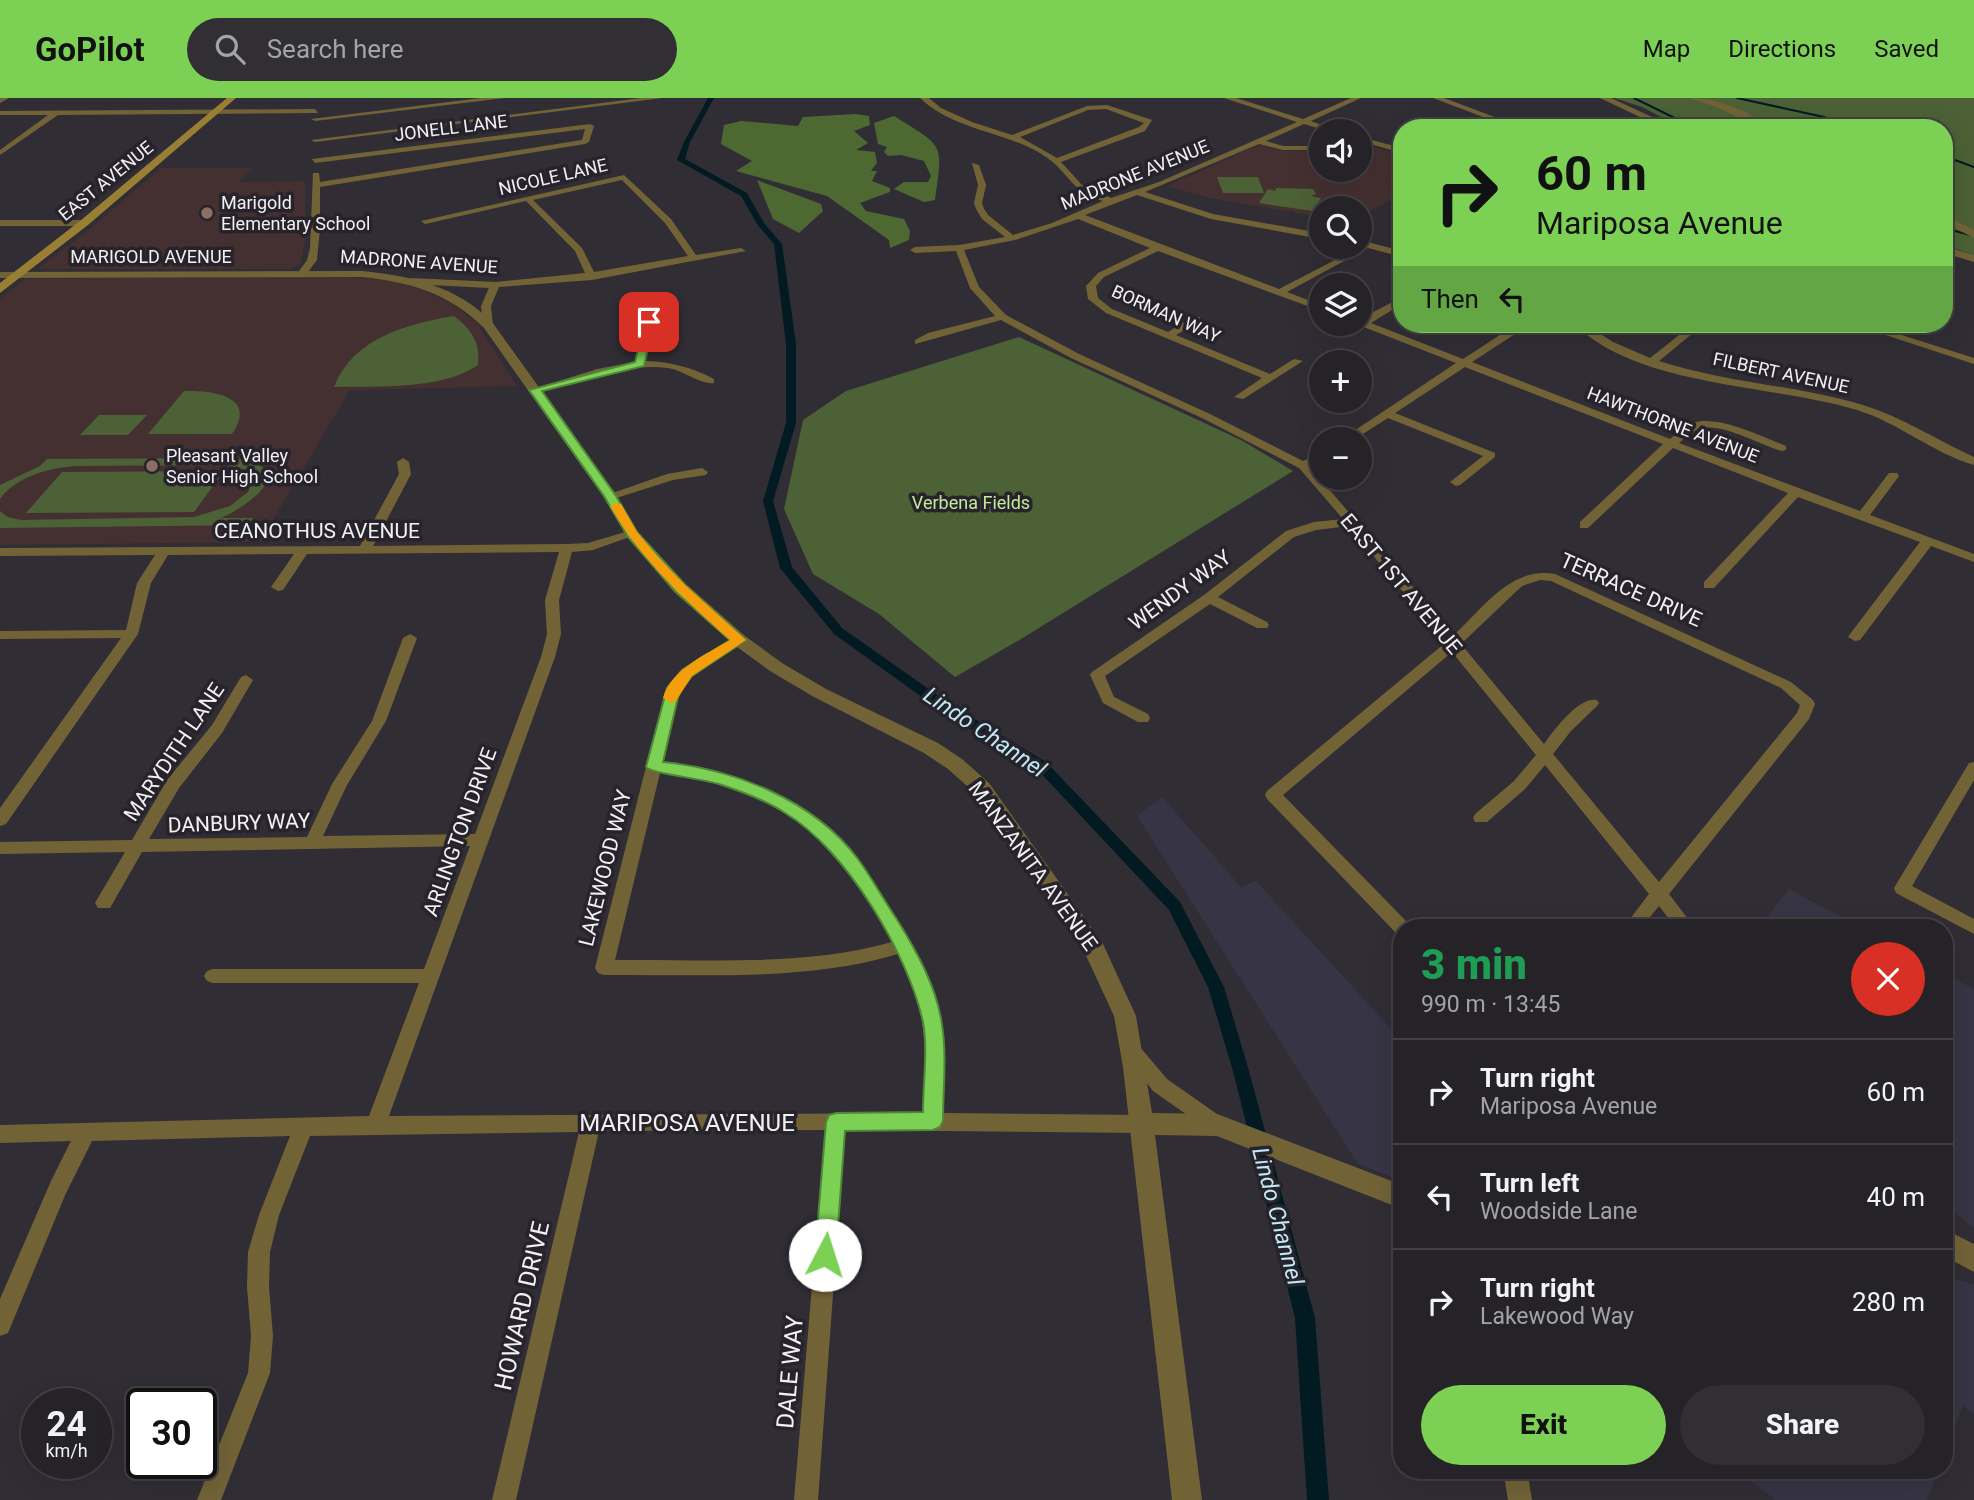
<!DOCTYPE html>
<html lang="en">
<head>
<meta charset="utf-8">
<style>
	:root { --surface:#252228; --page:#312f34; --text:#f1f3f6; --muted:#a3a4a8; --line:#423f45; --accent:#7cd155 }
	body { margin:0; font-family:Roboto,sans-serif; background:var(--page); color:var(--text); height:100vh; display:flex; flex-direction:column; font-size:26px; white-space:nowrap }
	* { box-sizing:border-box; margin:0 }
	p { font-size:23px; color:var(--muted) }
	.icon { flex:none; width:38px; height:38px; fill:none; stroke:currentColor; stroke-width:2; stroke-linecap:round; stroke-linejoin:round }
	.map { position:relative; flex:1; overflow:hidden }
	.drawer { position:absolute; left:1393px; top:821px; width:560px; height:560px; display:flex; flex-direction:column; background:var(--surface); border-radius:28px; box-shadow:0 7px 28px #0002,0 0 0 2px var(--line) }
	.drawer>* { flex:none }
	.guide { position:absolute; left:1393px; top:21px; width:560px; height:214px; border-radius:28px; box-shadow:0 7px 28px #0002,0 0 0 2px var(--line); background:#7cd155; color:#111; overflow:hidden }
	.tools { position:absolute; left:1309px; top:21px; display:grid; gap:14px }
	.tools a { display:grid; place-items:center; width:63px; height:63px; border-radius:50%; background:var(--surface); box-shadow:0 7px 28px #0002,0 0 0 2px var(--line); font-size:35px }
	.speed { position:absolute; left:21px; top:1290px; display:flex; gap:14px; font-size:35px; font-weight:700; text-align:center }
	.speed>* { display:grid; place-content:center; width:91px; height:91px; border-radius:50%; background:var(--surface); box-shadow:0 7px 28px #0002,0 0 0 2px var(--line); line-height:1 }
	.speed small { font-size:18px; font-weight:400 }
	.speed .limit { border:4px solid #111; border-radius:10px; background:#fff; color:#111 }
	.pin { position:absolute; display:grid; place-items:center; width:60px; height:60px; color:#fff; margin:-30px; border-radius:14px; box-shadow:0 4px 10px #0006 }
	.me { position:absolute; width:77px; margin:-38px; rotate:5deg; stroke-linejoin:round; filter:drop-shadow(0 0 5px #0008) }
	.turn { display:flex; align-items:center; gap:24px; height:147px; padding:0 28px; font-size:32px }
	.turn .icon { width:91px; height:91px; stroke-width:2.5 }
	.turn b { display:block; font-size:49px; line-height:60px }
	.then { display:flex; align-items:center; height:66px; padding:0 28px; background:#0003; gap:14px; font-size:26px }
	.round { display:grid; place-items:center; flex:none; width:74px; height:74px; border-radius:37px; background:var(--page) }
	.summary { display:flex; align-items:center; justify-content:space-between; height:119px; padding:0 28px }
	h1 { font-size:42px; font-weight:800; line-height:52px; color:#1e9e55 }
	.button { display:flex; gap:14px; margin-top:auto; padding:14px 28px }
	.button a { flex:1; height:80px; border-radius:42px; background:var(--accent); color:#111; font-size:28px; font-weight:800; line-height:80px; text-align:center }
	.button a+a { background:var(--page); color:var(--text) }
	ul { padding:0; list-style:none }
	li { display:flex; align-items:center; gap:21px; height:105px; padding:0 28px; border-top:2px solid var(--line) }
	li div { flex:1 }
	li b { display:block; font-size:26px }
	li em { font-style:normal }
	header { display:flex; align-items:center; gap:42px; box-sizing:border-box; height:98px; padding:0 35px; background:var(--accent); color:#111 }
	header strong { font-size:33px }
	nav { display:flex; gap:38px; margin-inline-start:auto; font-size:24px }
	.search { width:490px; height:63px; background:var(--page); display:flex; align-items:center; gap:18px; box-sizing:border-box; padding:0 24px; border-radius:38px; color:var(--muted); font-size:26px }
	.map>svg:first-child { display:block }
	.commercial { fill:#373445 }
	.education { fill:#453031 }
	.green { fill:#4c6135 }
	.forest { fill:#4e6832 }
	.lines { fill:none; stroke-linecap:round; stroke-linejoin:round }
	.stream { stroke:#021a21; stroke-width:2 }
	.canal { fill:#021a21; fill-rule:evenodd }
	.minor { fill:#726337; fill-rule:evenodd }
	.tertiary { fill:#726337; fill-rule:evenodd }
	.secondary { fill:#987f34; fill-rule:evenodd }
	.route { fill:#7cd155; stroke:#518837; stroke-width:2 }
	.slow { fill:#f59e0b }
	.education-dot { fill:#8d6e63; stroke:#27232b; stroke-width:2.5 }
	.labels { text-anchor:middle; stroke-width:7; stroke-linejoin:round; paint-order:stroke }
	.far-street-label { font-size:18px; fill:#f2eff5; stroke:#27232b }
	.far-poi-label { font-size:18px; fill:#f2eff5; stroke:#27232b; text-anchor:start }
	.far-park-label { font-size:18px; fill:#c1ea99; stroke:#27232b }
	.street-label { font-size:21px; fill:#f2eff5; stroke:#27232b }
	.water-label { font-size:23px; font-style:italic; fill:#c1e9f7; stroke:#27232b }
	.near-street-label { font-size:24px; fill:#f2eff5; stroke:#27232b }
</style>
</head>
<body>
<header>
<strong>GoPilot</strong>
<div class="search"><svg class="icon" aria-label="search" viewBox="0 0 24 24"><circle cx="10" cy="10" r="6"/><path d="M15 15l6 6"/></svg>Search here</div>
<nav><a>Map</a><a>Directions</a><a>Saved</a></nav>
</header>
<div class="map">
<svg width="1974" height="1402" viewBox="0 0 1974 1402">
	<rect width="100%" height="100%" fill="#312d35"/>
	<!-- commercial -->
	<g class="commercial">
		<path d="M1162,699l79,90 15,-6 146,160v140l-44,-17 -221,-348z"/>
		<path d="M1789,791l71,38h-101z"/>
		<path d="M1944,875l30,16v239l-30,-25z"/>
		<path d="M1944,1178l30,8v129l-11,-7 -19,49z"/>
		<path d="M1735,1372h204l-12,30h-151z"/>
	</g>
	<!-- education -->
	<g class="education">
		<path d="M1259,47l25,6h37v19h39v-21l9,-4 33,10v39l-42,22v-8h-39v9l-111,-19 -43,-12z"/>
		<path d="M161,70h91l-14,14 67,-1v60l-5,24 -11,4h-252l48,-36z"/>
		<path d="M340,178l52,5 30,9 32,15 23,18 40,63 -167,4 -90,152 -260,3v-246l25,-20z"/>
	</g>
	<!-- green -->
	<g class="green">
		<path d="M1614,0h360v157l-30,-10v-117h-262l-40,-21z"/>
		<path d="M1217,79h41l6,16h-41z"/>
		<path d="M1276,90l37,1 3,5 -5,2 10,2 -9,13 -53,-8 9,-14 8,2z"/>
		<path d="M454,218c17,13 27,27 24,49 -35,25 -102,21 -144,22 19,-49 73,-63 120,-71z"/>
		<path d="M1019,239l222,103 52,31 -272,168 -66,38 -76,-63 -66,-40 -29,-65 19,-89 43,-29z"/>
		<path d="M184,293c29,-1 74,5 48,43h-84z"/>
		<path d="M99,317h48l-19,20h-48z"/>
		<path d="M234,360c66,8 19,46 -13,60h32l-5,7 -248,3v-17l8,6 13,3 173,-3 36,-11 18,-14 4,-11 -6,-11 -20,-5 -150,1c-27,2 -59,10 -76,33v-14l40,-19 7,-7z"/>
		<path d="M224,373l-30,41 -168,1 36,-41z"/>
	</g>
	<!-- forest -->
	<g class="forest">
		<path d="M855,16l14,2 1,9 -16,6 14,12 -12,7 19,2 2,11 -6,8h6l-5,10 18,7v4l-30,11 6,8 38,8 6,12 -1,9 -19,8 -1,-8 -62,-44 -91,-25 16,-10 -31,-17 3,-19 17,-4 57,5 5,-9z"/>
		<path d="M894,18c49,31 50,25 41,84l-11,2 -30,-13 10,-7h24l3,-6 -7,-15 -23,-6 -13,1 -4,-4 3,-5 -9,-3 -4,-21z"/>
		<path d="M757,82l64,24 2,7 -24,22 -26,-14z"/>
	</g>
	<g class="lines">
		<!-- stream -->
		<g class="stream">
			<path d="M1634,0l61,30"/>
			<path d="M1737,0l87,19 26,11"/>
			<path d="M1944,58l30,11"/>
			<path d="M1944,130l30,8"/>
		</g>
		<!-- canal -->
		<path class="canal" d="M708,0h6l-24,44 -5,17 62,34 17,30 18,21 14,100v79l-23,78 19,66 50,61 108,76 96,58 134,140 44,85 25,84 66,247 14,182h-22l-12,-182 -62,-247 -25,-84 -39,-77 -133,-142 -96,-58 -106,-76 -54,-66 -17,-67 23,-78v-79l-12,-100 -17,-20 -16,-28 -64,-36 7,-18z"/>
		<!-- minor -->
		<g class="minor">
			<path d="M0,0h9l-9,5z"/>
			<path d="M481,0h24l-190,23 -4,-2z"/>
			<path d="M641,0h22l-348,44 -4,-2z"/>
			<path d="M920,0h9l12,10 31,14 40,13 75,-29 20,-1 45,15 -7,11 -84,31 22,24 28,12 48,-16 138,-60 -73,-24h12l67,21 48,-21h10l-50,23 27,10h-11l-23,-7 -38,17 17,5h38v4h-38l-24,-6 -114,48 68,22 108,19v6l-110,-20 -74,-24 -52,20 194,74 81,-42v-7l42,11v6l-34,-9 -81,44 34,13v6l-163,-60 -54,26 -8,9 2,12 14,11 56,23 24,-15h8v4l-24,14 94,39 24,-15 9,2 -60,38 -9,-2 28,-19 -156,-65 -18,-14 -2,-13 12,-13 52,-25 -72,-29 -63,21 -51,10 15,37 27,28 73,39 131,60 93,47 18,-8v8l-11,6 144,168c29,-27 57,-69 101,-61l236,108 22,18 2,4 -6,15 -140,175 26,34h-19l-17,-22 -18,22h-18l26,-34 -104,-129 -20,24 -38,33h-12l-2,-4 2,-4 39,-33 22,-26 -84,-103 -169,143 125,128 2,5h-8v7l-6,-2 -129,-134 -2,-4 2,-4 178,-148 -96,-117 -33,4 -22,7 -76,60 49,25 2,3 -2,3h-10l-47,-24 -105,72 9,21 34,17 2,4 -2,4h-10l-35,-19 -13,-28 2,-3 112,-77 82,-64 28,-9 29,-3 -44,-51 -97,-50 -131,-60 -70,-38 -86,24v-4l13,-7 67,-17 -25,-28 -14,-37 -41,2 -5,-3 5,-3 44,-2 46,-8 -23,-18 -6,-10 -2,-6 4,-18 -6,-22 7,2 7,20 -4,18 2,6 4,6 25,20 39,-12 51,-22c-34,-10 -34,-30 -60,-46 -38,-24 -88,-24 -123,-57zM1106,11l38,14 -5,4 -82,31 -37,-21 68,-27zM1540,482l11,1 230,107 19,17 -3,8 -138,169 -106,-128 18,-23 26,-25 2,-3 -2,-3c-18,-4 -43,30 -53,44l-83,-100 61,-58z"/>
			<path d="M1433,0h11l80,30h-12z"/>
			<path d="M315,11l3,4 -260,2 -58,40v-5l48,-35h-48v-4z"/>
			<path d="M590,26l4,2 -5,16 -4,2 -265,43v37l50,-8 4,3 -54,10 -3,31 -12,16 -8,-2 10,-14 3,-12 3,-75h6l1,9 262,-42 3,-11 -270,34 -3,-4z"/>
			<path d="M1360,39l42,11v5l-42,-12z"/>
			<path d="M624,77l47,44 25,36 45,-7 5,3 -154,29 -93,7 -8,19 2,19 -5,3 -5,-3 -2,-19 8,-18 -78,-4 -5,-3 5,-3 85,4 89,-9 -10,-22 -49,-50 -101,23 -4,-3zM622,82l43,43 23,33 -94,16 -12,-24 -49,-48z"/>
			<path d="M0,122h84l4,3 -4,3h-84z"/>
			<path d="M1402,199v7l-31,19 92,36 40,-26 -19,-9h14l17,6v4l-43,28 198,77c7,-6 15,-13 23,-16 24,-9 70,14 93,23v4l-4,1c-22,-6 -57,-27 -79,-23 -9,1 -17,9 -24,15l181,68 29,-38h8l2,3 -29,39 104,39v8l-43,-16 -71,94 -5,1 -7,-4 2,-3 70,-92 -122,-45 -84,91h-10v-6l84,-89 -115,-45 -85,80h-8v-6l83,-78 -198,-77 -70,46 100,40v4l-35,28 -4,1 -6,-4 33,-26 -95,-38 -33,21h-13l114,-76 -100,-39h4v-5z"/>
			<path d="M649,221l5,3 -8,39c25,1 45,6 68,18v4c-15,2 -30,-13 -46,-15 -45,-6 -90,14 -133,25l-5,-3 67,-21 38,-7 9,-40z"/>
			<path d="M1574,226h11l28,18 37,16 43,-34h11l-45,37c67,22 137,24 204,44 39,12 74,35 111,52v8c-41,-12 -75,-42 -117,-55 -84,-26 -217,-22 -283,-86z"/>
			<path d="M1852,226h15l107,34v6z"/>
			<path d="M403,360l6,4 2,12 -38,72 194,-2 21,-1 44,-13 6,4 -45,16 -21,2 -13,48 2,34 -6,23 -166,459 535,-3c3,-60 4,-105 -26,-159 -93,28 -197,20 -294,21l-6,-2 -3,-5 70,-276 17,-22 57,-34 5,1 2,3 -2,3 -52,33 -13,17 -17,70c64,8 132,29 178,76 21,21 36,48 52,74 21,34 42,69 50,110 5,29 2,60 1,90l199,2 7,3 3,6 -3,6 -7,3 -297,-3 -27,370h-24l31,-370 -226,1 -83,369h-24l87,-368 -269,4 -31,79 -9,37 -1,35 4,49 -3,37 -49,127h-24l51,-127 3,-37 -4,-49 1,-35 11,-37 31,-79 -198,5 -26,52 -58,140 -8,3v-37l51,-118 20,-40 -71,2v-18l369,-9 50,-133h-206l-6,-2 -3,-5 3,-5 6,-2h211l46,-123 -328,6 -32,56h-12l-3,-5 30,-51 -125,2v-12l132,-2 35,-60 45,-55 29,-48 5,-2 7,5 -31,53 -43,55 -30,51 158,-2 25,-53 40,-63 31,-83 7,-4 7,4 -31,83 -39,64 -24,51 152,-2 66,-177 6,-23 -2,-34 14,-48 -252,2 -24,36 -5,1 -7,-4 23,-33 -126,1 -17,28 -13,51 -132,190 -6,2v-18l121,-170 -121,1v-8l126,-1 11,-47 18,-28 -155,1v-8l360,-2 39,-72 -2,-12zM660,675c61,8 125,28 169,75 26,27 44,62 63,94 -87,25 -188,17 -277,18z"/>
			<path d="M702,370l6,4 -2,3 -33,5 -63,20 -6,-4 63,-22z"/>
			<path d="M1974,664v18l-62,106 62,33v15l-78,-41 -2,-5 75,-125z"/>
			<path d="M1132,946l7,2 28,33 57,40 3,6 -3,6 -7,3 -7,-3 -57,-40 -30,-39 2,-6z"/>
			<path d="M1503,1372h24l5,30h-24z"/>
		</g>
		<!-- tertiary -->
		<g class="tertiary">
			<path d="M1600,0h11l65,30h-13z"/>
			<path d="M1690,0c27,0 59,13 82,30h-13l-42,-21z"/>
			<path d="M1944,117l30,15v8l-30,-15z"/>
			<path d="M1944,148l30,9v7l-30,-9z"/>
			<path d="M362,173c50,5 94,15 130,51l123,171 23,39 48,52 59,52 37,27 44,26 112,54 24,16 27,24 114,161 33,72 16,97 65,1 185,71v24l-185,-73 -62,-1 47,365h-30l-49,-433 -9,-51 -31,-67 -108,-156 -27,-24 -24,-16 -110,-56 -44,-26 -37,-27 -59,-52 -47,-55 -24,-41 -119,-168c-35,-35 -75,-46 -122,-51l-362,1v-6z"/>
			<path d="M1944,1131l30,15v28l-30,-16z"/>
		</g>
		<!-- secondary -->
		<path class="secondary" d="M227,0h9l-148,127 -88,68v-10l80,-62z"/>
	</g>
	<!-- route -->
	<path class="route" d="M649,221l5,3 -10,44 -102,25 74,105 21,36 48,53 61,55 -54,36 -13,17 -16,69c71,7 151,38 195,97 14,19 25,40 38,59 20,32 41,69 46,107 5,31 1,65 1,96l-3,6 -7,3 -88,1 -9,124 -3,7 -8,3 -7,-3 -3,-7 11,-133 3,-7 7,-2 87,-1c0,-27 5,-64 0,-90 -15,-68 -77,-173 -138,-209 -18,-12 -42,-21 -63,-28 -15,-6 -71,-11 -76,-18l21,-79 15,-18 48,-30 -55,-49 -47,-54 -24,-41 -75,-106 106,-28 9,-40z"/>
	<!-- slow -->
	<path class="slow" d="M616,405l5,1 16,28 21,25 27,28 61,55 -54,36 -16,25 -5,2 -8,-5c8,-29 44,-44 67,-58 -46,-41 -89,-80 -120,-134z"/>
	<!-- markers -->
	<g class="education-dot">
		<circle cx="207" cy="115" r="7"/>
		<circle cx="152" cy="368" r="7"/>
	</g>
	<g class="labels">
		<!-- far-street labels -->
		<g class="far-street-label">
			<text transform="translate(451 30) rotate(-7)" y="6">JONELL LANE</text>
			<text transform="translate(1135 77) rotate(-22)" y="6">MADRONE AVENUE</text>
			<text transform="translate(553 79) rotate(-13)" y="6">NICOLE LANE</text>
			<text transform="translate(106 83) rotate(-39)" y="6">EAST AVENUE</text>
			<text x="151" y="165">MARIGOLD AVENUE</text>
			<text transform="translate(419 164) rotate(4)" y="6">MADRONE AVENUE</text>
			<text transform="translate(1166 216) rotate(24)" y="6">BORMAN WAY</text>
			<text transform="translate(1781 275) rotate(12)" y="6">FILBERT AVENUE</text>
			<text transform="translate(1673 327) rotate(21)" y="6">HAWTHORNE AVENUE</text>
		</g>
		<!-- far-poi labels -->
		<g class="far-poi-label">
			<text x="221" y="111">Marigold<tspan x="221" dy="21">Elementary School</tspan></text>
			<text x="166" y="364">Pleasant Valley<tspan x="166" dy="21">Senior High School</tspan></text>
		</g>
		<!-- far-park labels -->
		<g class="far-park-label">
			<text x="971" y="411">Verbena Fields</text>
		</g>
		<!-- street labels -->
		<g class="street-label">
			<text x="317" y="440">CEANOTHUS AVENUE</text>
			<text transform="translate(1401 486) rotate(50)" y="7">EAST 1ST AVENUE</text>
			<text transform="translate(1180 492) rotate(-36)" y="7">WENDY WAY</text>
			<text transform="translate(1631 492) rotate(24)" y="7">TERRACE DRIVE</text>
			<text transform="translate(174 654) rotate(-56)" y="7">MARYDITH LANE</text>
			<text transform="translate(239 725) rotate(-2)" y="7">DANBURY WAY</text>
			<text transform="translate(460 734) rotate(-70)" y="7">ARLINGTON DRIVE</text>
			<text transform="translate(1033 768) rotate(54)" y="7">MANZANITA AVENUE</text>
			<text transform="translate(605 770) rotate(-76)" y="7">LAKEWOOD WAY</text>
		</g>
		<!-- water labels -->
		<g class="water-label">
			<text transform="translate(985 634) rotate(34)" y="8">Lindo Channel</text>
			<text transform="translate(1278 1118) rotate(75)" y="8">Lindo Channel</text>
		</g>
		<!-- near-street labels -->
		<g class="near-street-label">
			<text x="687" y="1033">MARIPOSA AVENUE</text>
			<text transform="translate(522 1208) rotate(-77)" y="8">HOWARD DRIVE</text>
			<text transform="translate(790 1274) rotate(-85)" y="8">DALE WAY</text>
		</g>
	</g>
</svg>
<div class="tools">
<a><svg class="icon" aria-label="sound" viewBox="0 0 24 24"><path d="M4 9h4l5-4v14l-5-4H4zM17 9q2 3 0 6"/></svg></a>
<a><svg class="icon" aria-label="search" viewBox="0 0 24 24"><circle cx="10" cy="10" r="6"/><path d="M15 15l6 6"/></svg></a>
<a><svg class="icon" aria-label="layers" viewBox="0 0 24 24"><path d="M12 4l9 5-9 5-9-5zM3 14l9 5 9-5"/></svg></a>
<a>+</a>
<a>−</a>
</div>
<div class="speed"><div>24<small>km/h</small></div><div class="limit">30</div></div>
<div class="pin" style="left:649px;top:224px;background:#d93025"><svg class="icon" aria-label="arrive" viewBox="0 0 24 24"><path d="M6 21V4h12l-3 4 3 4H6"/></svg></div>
<svg class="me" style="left:825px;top:1157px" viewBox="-20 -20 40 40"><circle r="19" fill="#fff"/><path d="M0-13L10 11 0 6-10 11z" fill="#7cd155"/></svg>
<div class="guide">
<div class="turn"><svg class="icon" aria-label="right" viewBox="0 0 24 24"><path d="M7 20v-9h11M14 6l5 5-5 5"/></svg><div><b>60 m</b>Mariposa Avenue</div></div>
<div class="then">Then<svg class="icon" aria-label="left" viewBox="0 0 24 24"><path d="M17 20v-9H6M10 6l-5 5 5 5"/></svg></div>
</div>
<section class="drawer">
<div class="summary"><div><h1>3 min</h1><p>990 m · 13:45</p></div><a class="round" style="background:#d93025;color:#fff"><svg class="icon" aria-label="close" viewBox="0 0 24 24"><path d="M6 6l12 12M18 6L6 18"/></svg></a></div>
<ul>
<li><svg class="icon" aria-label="right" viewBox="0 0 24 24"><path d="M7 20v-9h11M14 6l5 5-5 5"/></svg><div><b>Turn right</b><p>Mariposa Avenue</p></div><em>60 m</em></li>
<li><svg class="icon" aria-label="left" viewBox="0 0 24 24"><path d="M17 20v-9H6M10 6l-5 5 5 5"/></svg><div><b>Turn left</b><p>Woodside Lane</p></div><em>40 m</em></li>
<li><svg class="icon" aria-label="right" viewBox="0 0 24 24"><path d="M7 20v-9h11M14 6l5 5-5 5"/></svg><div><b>Turn right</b><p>Lakewood Way</p></div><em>280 m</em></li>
</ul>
<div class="button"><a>Exit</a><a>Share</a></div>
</section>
</div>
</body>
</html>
